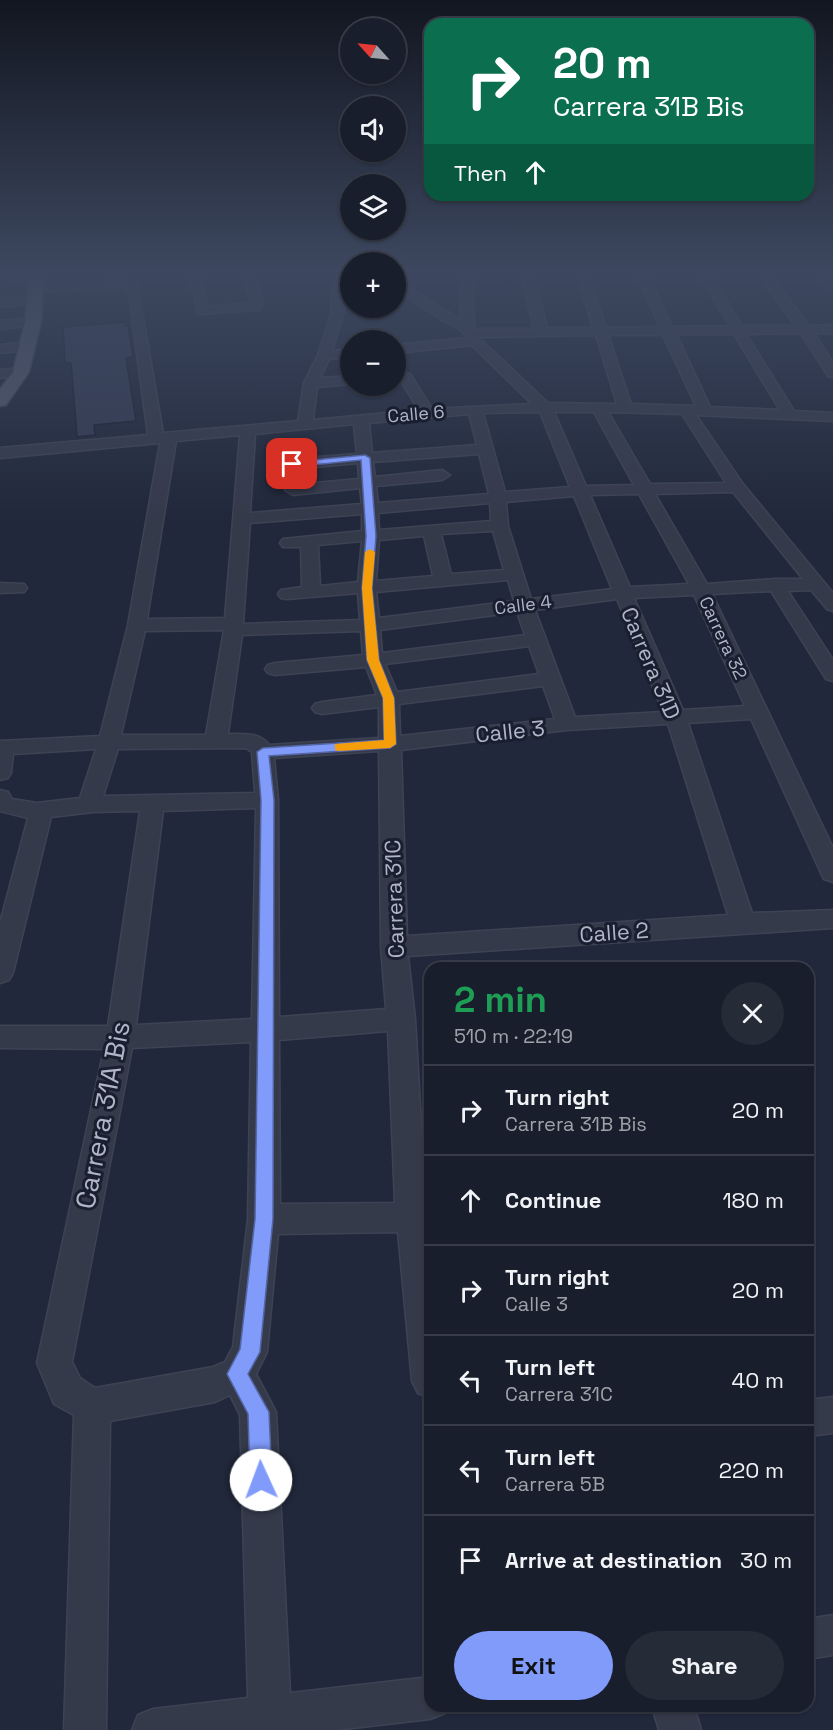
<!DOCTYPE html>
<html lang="en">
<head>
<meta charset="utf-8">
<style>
	:root { --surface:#191e2c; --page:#262b38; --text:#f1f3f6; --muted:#9fa2a9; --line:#373c48; --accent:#819bfb }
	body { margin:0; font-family:"Space Grotesk",sans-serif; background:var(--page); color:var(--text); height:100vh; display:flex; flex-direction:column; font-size:22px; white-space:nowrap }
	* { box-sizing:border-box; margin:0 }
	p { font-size:20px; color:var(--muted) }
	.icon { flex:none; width:33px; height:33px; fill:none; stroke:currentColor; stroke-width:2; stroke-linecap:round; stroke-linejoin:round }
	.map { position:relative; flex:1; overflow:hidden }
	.sheet { position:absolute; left:424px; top:962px; width:390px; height:750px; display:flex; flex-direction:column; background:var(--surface); border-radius:18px; box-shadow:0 2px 4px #0004,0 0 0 2px var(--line) }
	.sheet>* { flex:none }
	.hud { position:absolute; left:424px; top:18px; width:390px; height:183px; border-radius:18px; box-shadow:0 2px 4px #0004,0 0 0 2px var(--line); background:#0b6e4f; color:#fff; overflow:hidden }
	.needle { width:39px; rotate:297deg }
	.tools { position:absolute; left:340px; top:18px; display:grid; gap:12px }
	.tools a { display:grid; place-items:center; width:66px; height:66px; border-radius:50%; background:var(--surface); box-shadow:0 2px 4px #0004,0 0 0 2px var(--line); font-size:30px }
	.pin { position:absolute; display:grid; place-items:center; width:51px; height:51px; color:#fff; margin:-26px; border-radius:12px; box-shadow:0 3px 9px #0006 }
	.me { position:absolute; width:66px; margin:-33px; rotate:358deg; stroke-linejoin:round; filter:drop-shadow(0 0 4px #0008) }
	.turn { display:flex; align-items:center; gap:21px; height:126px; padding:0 30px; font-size:27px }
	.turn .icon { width:78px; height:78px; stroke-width:2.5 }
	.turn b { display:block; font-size:42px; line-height:51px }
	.then { display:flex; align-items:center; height:57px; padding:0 30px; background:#0003; gap:12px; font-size:22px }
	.round { display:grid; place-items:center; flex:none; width:63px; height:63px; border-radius:32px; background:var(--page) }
	.head { display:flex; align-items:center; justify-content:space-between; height:102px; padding:0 30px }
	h1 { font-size:36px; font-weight:700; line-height:45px; color:#1e9e55 }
	.primary-button { display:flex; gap:12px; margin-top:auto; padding:12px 30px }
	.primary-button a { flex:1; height:69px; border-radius:36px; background:var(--accent); color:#111; font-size:24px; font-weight:700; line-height:69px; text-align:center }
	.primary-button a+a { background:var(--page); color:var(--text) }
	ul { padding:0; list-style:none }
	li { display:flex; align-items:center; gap:18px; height:90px; padding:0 30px; border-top:2px solid var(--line) }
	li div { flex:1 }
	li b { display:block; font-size:22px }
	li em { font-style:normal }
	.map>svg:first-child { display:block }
	.building { fill:#333b52; stroke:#1c2132; stroke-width:1.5 }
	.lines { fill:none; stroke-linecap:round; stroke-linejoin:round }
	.minor-casing { stroke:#3e4354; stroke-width:3 }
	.major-casing { stroke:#3e4354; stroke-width:3 }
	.minor { fill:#353a4b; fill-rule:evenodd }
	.major { fill:#53596b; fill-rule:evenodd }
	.route { fill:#819bfb; stroke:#5465a3; stroke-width:1.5 }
	.slow { fill:#f59e0b }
	.labels { text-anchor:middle; stroke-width:6; stroke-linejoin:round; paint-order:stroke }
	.far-street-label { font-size:18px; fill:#b0b5c7; stroke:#1a1f30 }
	.street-label { font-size:22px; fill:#b0b5c7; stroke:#1a1f30 }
	.near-street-label { font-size:27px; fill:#b0b5c7; stroke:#1a1f30 }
</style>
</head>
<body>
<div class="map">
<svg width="833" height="1730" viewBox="0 0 833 1730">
	<rect width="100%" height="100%" fill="#21283b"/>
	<!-- building -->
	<path class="building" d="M124,322l1,4h3l5,31 -7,1 10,63 -42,4 1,10 -18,2 -6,-74h-6l-2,-36z"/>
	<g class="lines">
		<!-- minor casing -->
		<g class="minor-casing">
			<g id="minor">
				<path d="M189,273h12l6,34 44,-4 -9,-30h12l9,30 -4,6 -4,1 -57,4z"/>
				<path d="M338,273h12l-1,10 -6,14 1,14 -12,40 19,-2v8l-22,2 -9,19 31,-2v8l-34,3 -4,33 106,-10 -18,-29 -5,1v-8h14l22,35 100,-5 -60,-59 -76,8v-8l71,-7 -6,-8 -21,-11 -44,-31v-8l64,39 1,-46h12l1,56h60l-13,-56h12l14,55h46l-16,-55h11l18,55 54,-1 -24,-54h11l25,54 58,-1 -32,-53h11l33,53h54l-39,-53h11l41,53 24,-1v8h-19l19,30v14l-5,-1 -27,-43 -55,1 48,77 39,2v8l-137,-6 47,69 90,109v18l-6,-2 -16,-19 -23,1 45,69v21l-7,-2 -55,-88 -59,3 121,254v34l-9,-3 -3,-6 -70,-154 -63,4 64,190 81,-3v18l-425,28 7,63 9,156h6v28l-4,1 4,36v158l-12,-5 -6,-12 -14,-149 -120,2 -11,118 -11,22 20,38 14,281 140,-16v29h18l-3,7 -15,6 -94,11h-204l6,-15 15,-6 95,-11 -8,-283 -10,-20 -15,7 -105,19 -4,309h-42l10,-315 -20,-11 -17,-41 67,-314 -104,-1v-22h108l32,-215 -47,1 -42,5 -38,156 -4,7 -9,3v-60l28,-105 -28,-7v-21l8,2 4,7 25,4 43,-5 16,-49 -83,5 -2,19 -3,5 -8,2v-39l100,-5 28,-111 32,-182 -160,15v-10l148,-13 -20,-148 -93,5 -6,-3 6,-3 88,-6 14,3 26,150 135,-12 6,-38 14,-28 14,-44 -1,-14zM676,334h58l46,76 -70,-3zM596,335l21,69 -69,-1 -70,-66zM608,335h55l33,71 -65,-2zM540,412l30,75 -65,5 -22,-79zM554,412h40l40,73 -48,1zM608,412l74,2 44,69 -76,1zM469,414l8,31 -105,8 -3,-30zM354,424l3,30 -65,5 -8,5 8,5 66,-6 1,16 -66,6 -8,5 8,5 67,-7 2,16 -112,9 5,-79zM240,435l-15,183 -78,1 29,-178zM479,454l10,40 -111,9 -2,-17 66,-6 8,-5 -8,-5 -67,7 -2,-15zM733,492l70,87h-28l-68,5 -52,-90zM639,494l50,90 -59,3 -40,-92zM574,496l38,93 -81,10 -23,-73 -2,-24zM490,503l1,18 -112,9 -1,-17zM362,514v17l-79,8 -3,4 3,4h18l1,40 -21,3 -3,4 3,4 6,1 71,-6 2,27 -117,4 7,-101zM493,531l11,39 -53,4 -10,-40zM424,536l9,40 -57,5 3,-41zM362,541l-4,41 -38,4 -2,-41zM508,580l6,21 -135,17 -3,-26zM694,595l51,111 -62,4 -49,-112zM617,599l46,113 -88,5 -40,-107zM517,612l8,23 -143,18 -2,-23zM224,630l-18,105h-85l24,-104zM361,631l2,24 -88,8 -7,2 -3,4 3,4 7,2 91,-8 11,28 -55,7 -7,2 -3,4 3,4 7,2 57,-7v31l-110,7c-9,-13 -27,-11 -41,-11l14,-99zM529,646l10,28 -142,18 -12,-28zM543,686l12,33 -155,17 -1,-32zM668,724l60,191 -321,21 -6,-186 166,-20zM246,748l6,4 3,41 -152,3 15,-47zM379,751l2,196 5,62 -107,8 -1,-217 -4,-42zM256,808l-4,211 -116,6 27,-214zM388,1031l7,172 -115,1 -1,-164zM251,1042l-3,177 -15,128 -8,15 -12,5 -118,21 -15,-10 -8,-16 60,-314z"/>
				<path d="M818,273h11l4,5v11l-4,-1z"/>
				<path d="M37,277l6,3 -2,2 -41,4v-6z"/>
				<path d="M34,296l6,4 -2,3 -38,4v-8z"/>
				<path d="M33,318l6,4 -2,3 -37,4v-8z"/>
				<path d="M29,342l6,4 -1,3 -34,4v-8z"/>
				<path d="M21,368l7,4 -2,3 -26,3v-8z"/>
				<path d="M0,583l24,1 3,4 -3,4 -24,1z"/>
				<path d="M833,1397v36l-25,3v-36z"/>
				<path d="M833,1615v40l-25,4v-40z"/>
				<path d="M652,1706h42l7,24h-42z"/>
			</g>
		</g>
		<!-- major casing -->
		<g class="major-casing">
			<path id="major" d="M30,273h14l-3,49 -12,50 -23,33 -6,1v-17l13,-17 12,-50z"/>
		</g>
		<!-- minor -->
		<use href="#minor" class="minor"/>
		<!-- major -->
		<use href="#major" class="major"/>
	</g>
	<!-- sky -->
	<linearGradient id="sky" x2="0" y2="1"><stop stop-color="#121620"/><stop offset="0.53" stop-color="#3d4860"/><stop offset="1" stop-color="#3d4860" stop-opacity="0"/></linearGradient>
	<rect width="833" height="516" fill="url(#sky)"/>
	<!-- route -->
	<path class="route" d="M365,455l5,3 6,78 -4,52 7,72 15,38 2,46 -6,4 -121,8 5,44 -1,419 -13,133 -12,22 21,38 3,68 -4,8 -7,3 -7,-3 -4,-8 -2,-66 -21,-40 13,-25 15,-130 6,-419 -4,-48 6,-4 121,-8 -1,-42 -16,-38 -5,-72 4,-52 -5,-76 -69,7 -4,-3 4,-2z"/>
	<!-- slow -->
	<path class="slow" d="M370,549l5,3 -3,36 7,72 15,38 2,46 -6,4 -51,3 -4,-1v-6l49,-4 -1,-42 -16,-38 -5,-72 3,-36z"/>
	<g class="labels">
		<!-- far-street labels -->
		<g class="far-street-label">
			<text transform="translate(416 414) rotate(-5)" y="6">Calle 6</text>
			<text transform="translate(523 605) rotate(-7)" y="6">Calle 4</text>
			<text transform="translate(723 638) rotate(65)" y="6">Carrera 32</text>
		</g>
		<!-- street labels -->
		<g class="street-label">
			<text transform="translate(651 663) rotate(67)" y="8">Carrera 31D</text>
			<text transform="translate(510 731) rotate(-6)" y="8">Calle 3</text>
			<text transform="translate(394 899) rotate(-92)" y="8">Carrera 31C</text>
			<text transform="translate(614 932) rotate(-4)" y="8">Calle 2</text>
		</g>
		<!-- near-street labels -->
		<g class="near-street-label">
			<text transform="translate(103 1115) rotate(-79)" y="9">Carrera 31A Bis</text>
		</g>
	</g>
</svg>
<div class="tools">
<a><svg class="needle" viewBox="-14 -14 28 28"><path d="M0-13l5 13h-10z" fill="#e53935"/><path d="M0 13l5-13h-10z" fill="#9fa2a9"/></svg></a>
<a><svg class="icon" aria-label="sound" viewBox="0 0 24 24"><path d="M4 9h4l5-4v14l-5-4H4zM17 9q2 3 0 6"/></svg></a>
<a><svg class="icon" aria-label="layers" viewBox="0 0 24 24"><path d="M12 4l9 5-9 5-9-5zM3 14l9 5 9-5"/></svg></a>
<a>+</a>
<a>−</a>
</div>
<div class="pin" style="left:292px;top:464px;background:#d93025"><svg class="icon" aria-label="arrive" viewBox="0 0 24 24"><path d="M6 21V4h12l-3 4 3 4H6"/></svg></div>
<svg class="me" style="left:261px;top:1480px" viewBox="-20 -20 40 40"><circle r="19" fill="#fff"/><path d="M0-13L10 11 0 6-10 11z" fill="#819bfb"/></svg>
<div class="hud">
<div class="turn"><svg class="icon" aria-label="right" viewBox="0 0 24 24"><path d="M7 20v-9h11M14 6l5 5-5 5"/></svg><div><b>20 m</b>Carrera 31B Bis</div></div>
<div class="then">Then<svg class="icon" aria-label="ahead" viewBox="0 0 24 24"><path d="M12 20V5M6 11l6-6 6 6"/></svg></div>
</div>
<section class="sheet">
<div class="head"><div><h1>2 min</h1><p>510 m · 22:19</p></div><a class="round"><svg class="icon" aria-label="close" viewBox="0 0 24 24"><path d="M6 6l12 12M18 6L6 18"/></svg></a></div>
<ul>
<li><svg class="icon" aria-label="right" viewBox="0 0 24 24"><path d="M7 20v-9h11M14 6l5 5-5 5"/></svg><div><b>Turn right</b><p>Carrera 31B Bis</p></div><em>20 m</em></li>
<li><svg class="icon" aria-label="ahead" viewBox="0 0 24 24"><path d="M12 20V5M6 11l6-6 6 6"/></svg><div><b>Continue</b></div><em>180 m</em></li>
<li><svg class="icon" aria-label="right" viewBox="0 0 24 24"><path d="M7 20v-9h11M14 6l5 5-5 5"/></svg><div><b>Turn right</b><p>Calle 3</p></div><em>20 m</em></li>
<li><svg class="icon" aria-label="left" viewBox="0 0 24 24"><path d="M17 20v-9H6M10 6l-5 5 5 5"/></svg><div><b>Turn left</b><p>Carrera 31C</p></div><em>40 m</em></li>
<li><svg class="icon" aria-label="left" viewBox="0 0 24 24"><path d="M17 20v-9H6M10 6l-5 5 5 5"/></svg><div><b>Turn left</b><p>Carrera 5B</p></div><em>220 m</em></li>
<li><svg class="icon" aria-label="arrive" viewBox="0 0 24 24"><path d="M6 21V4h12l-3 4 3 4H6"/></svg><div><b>Arrive at destination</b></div><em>30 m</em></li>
</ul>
<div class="primary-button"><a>Exit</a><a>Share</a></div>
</section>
</div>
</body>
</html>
